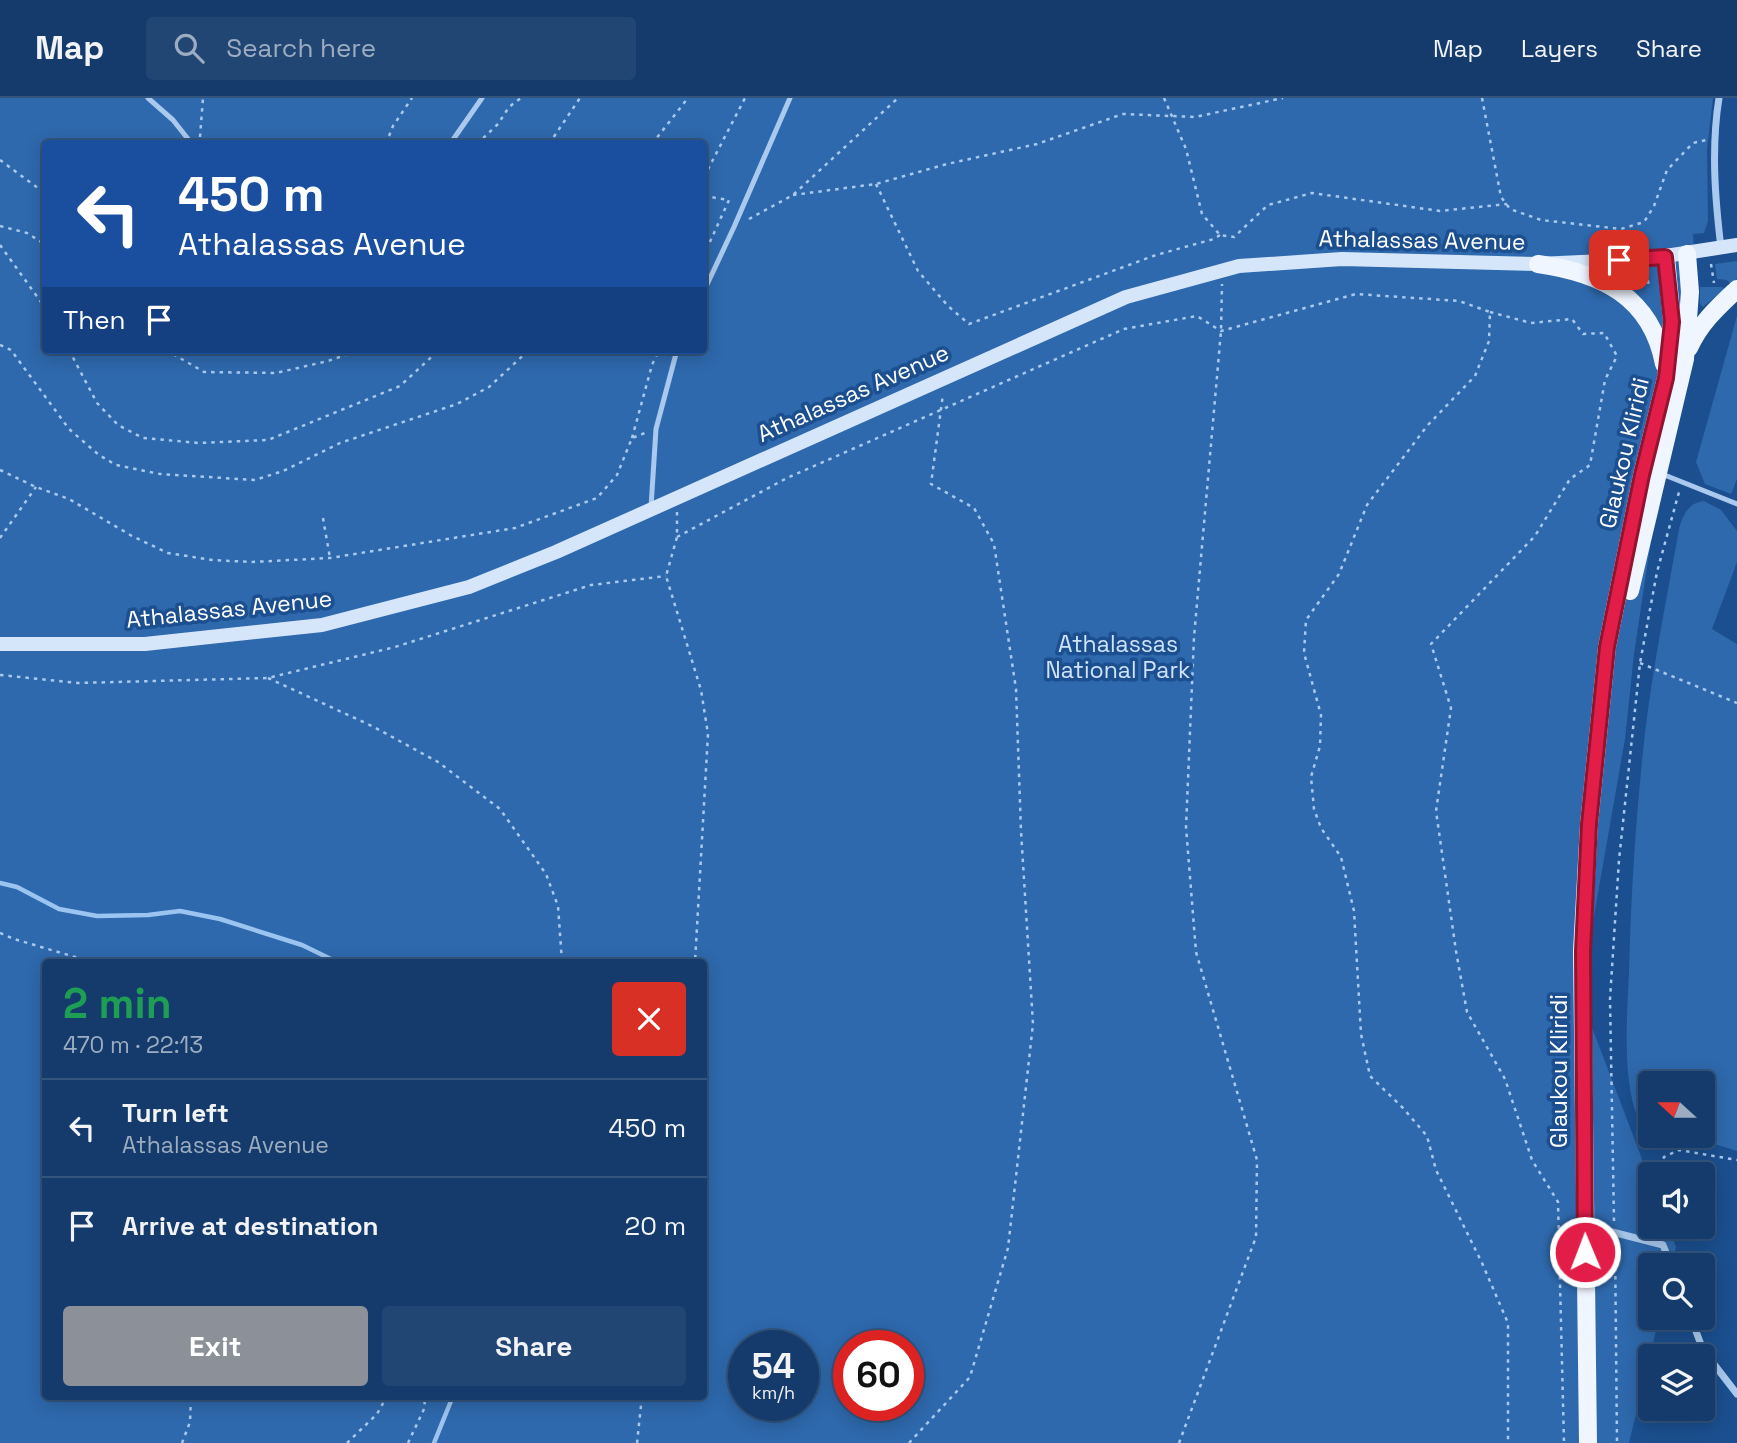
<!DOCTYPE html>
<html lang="en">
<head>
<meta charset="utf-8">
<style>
	:root { --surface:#143b6b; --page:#214673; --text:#f1f3f6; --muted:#9dadc1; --line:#33557e; --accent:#8c9099 }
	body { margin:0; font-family:"Space Grotesk",sans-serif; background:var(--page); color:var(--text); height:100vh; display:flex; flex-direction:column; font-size:26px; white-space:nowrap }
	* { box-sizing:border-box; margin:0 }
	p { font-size:23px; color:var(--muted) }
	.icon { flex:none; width:38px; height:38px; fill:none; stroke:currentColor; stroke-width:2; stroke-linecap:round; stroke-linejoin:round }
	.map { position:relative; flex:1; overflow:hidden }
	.side { position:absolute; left:42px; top:861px; width:665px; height:441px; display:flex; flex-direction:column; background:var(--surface); border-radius:7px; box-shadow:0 4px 18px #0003,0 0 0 2px var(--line) }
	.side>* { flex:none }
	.top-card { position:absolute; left:42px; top:42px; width:665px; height:214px; border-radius:7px; box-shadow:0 4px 18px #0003,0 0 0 2px var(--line); background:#1a4fa0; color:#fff; overflow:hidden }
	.needle { width:46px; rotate:291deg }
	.tools { position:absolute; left:1638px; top:973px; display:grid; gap:14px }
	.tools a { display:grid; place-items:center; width:77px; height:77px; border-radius:7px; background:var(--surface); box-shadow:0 4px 18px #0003,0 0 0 2px var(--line); font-size:35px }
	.speed { position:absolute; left:728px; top:1232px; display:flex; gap:14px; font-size:35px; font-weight:700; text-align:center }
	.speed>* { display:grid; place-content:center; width:91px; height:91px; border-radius:50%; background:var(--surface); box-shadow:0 4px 18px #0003,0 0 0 2px var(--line); line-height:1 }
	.speed small { font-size:18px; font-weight:400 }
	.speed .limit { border:10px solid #d22; background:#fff; color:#111 }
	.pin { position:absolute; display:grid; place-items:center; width:60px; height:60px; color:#fff; margin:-30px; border-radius:14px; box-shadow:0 4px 10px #0006 }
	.me { position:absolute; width:77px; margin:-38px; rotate:359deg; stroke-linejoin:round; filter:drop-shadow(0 0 5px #0008) }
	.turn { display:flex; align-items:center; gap:24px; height:147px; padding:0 21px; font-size:32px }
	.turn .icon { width:91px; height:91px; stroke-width:2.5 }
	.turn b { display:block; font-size:49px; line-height:60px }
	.then { display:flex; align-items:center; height:66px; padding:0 21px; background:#0003; gap:14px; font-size:26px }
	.round { display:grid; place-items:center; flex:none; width:74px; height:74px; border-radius:7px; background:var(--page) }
	.summary { display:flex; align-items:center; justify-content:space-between; height:119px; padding:0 21px }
	h1 { font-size:42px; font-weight:700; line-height:52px; color:#1e9e55 }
	.cta { display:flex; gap:14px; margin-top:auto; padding:14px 21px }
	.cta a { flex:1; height:80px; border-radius:7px; background:var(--accent); color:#fff; font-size:28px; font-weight:700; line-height:80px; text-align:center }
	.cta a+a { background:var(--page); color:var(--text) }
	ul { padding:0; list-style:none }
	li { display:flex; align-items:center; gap:21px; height:98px; padding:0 21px; border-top:2px solid var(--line) }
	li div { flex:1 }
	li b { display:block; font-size:26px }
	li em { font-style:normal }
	header { display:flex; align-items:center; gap:42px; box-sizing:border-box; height:98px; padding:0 35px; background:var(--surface); border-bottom:2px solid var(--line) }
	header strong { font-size:33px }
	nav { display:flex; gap:38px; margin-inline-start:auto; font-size:24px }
	.search { width:490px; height:63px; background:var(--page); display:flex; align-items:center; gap:18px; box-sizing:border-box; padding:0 24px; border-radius:7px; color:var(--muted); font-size:26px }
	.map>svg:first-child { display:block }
	.green { fill:#2e69ad; fill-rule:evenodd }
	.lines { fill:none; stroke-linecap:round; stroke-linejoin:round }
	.stream { stroke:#9cc4f0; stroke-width:4.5 }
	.path { stroke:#a9c9ee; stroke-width:2.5; stroke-dasharray:3.5 5; stroke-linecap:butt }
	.lane { stroke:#a9c9ee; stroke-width:5 }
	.street { stroke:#a9c9ee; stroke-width:7 }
	.secondary { stroke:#d6e6fa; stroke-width:14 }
	.primary { stroke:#f0f6ff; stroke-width:18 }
	.route-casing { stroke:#92132f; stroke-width:18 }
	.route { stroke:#e11d48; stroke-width:12 }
	.labels { text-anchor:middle; stroke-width:7; stroke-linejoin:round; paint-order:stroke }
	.street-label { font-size:23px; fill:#fff; stroke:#1b4f8f }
	.park-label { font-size:23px; fill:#cfe3fa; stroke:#1b4f8f }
</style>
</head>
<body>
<header>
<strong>Map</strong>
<div class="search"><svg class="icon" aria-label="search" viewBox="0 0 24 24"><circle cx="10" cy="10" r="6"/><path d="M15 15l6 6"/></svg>Search here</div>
<nav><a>Map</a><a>Layers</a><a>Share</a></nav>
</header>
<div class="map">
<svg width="1737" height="1345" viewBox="0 0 1737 1345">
	<rect width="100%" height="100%" fill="#1b4f8f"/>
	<!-- green -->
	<g class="green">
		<path d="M0,0h1713l-6,51 1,72 -4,12 -11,1 1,23 -5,62 -30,191 -8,31 -17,113 -9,85 -45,257 70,184v47h18l8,20 -5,18h-21v53h9l-30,125h-1629zM46,46h658v206h-658zM46,864h658v434h-658zM744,1248h59v59h-59zM849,1248h59v59h-59z"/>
		<path d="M1737,163v18l-6,5 -4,-4 -10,-1 -2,-15z"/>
		<path d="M1700,189h22l3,2 -22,18 -3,-3z"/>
		<path d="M1737,218v163l-6,15 -26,-10 -9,-22z"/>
		<path d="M1704,403l17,9 16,21v31l-25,67 25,15v507l-48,-15h14v-53h-53v40l-12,-4c-16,-40 -11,-103 -9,-147 2,-80 7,-159 16,-239 8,-68 22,-136 34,-204 4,-14 9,-26 25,-28z"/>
	</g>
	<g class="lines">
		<!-- stream -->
		<g class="stream">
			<path d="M0,785l17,4 42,22 38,7 51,-1 32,-4 40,8 82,26 35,17"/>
			<path d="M434,1345l19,-47"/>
		</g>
		<!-- path -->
		<g class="path">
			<path d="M1164,0l22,51 16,65 18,21 14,2 34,-32 44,-12 128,18 67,-7"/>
			<path d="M1482,0l19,99 9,12 31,11 80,9 23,-7 10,-16 13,-36 26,-27 13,-3"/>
			<path d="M200,39l3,-39"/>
			<path d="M386,46l7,-18 19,-28"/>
			<path d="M477,46l21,-20 11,-17 12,-9"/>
			<path d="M549,46l31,-46"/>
			<path d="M652,46l36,-46"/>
			<path d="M0,62l46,34"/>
			<path d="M704,79l41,-79"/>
			<path d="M876,86l42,87 30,35 21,18 187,-69 58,-16 6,-4"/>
			<path d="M793,97l83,-11 71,-20 90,-20 86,-30 72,3 88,-19"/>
			<path d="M704,98l25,4 -25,55"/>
			<path d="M749,121l44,-24 105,-97"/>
			<path d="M0,128l27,7 19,12"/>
			<path d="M1604,141l13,6"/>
			<path d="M0,147l46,64"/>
			<path d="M1711,166l3,19"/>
			<path d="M1647,174l2,17"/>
			<path d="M1490,214l41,11 41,-4 11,15 21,-1 13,23 -12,24 -15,85 -20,14 -35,57 -104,108 20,64 -15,103 20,140 11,61 38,67 27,81 26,42 6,241"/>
			<path d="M0,247l11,5 58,79 30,26 17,10 44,9 95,6 28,-9 57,-28 117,-39 32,-17 40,-37"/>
			<path d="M69,252l28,53 21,22 25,13 56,5 69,-3 132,-54 39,-36"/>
			<path d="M166,252l38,22 72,1 52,-12 32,-11"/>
			<path d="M632,340l20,-73 7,-15"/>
			<path d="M0,372l36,17 33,12 63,37 36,17 44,7 40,2 78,-4 185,-30 82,-30 20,-23 15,-37 13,-5"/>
			<path d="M677,414v25l-11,39 35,114 7,44 -13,228"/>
			<path d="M323,420l7,40"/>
			<path d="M677,439l110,-59 337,-149 73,-13 24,15 135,-37 103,7 31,11 -1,29 -14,35 -48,50 -60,79 -28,69 -33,46 -2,33 17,62 -1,31 -9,31 3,32 7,19 20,29 13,54 7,123 9,42 33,32 24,28 9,34 46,93 26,60v120"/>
			<path d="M0,440l36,-51"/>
			<path d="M1640,565l97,40"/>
			<path d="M0,577l78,8 190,-5 127,-31 196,-62 75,-9"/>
			<path d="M268,580l104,48 66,36 62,47 46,65 12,32 4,56"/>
			<path d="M0,835l14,6 78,23"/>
			<path d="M1656,1076l8,-17 15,-7 58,10"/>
			<path d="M1614,1123l-4,-222 9,-139 21,-197 17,-91 22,-80"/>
			<path d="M1645,1132l4,-5 1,-20"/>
			<path d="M1615,1144l2,201"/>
			<path d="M182,1345l8,-21 1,-26"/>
			<path d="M347,1345l30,-29 10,-18"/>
			<path d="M408,1345l17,-36 -1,-11"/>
			<path d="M637,1345l5,-47"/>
			<path d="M909,1345l61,-66 38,-129 25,-224 -12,-193 -5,-142 -22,-145 -20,-36 -43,-24 12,-90"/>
			<path d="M1179,1345l77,-206 1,-77 -61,-208 -10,-125 8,-190 27,-306 1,-47"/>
		</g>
		<!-- lane -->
		<g class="lane">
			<path d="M148,0l25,22 19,24"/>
			<path d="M450,46l32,-46"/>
			<path d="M704,193l30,-64 56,-129"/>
			<path d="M1662,376l75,30"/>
			<path d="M651,409l5,-78 21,-79"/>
		</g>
		<!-- street -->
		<g class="street">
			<path d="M1719,0c-8,50 -4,100 2,150"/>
			<path d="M1585,1127l78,20 8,20"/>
			<path d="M1691,1220l12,32 34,44"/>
		</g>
		<!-- secondary -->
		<path class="secondary" d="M0,546h145l177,-19 147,-38 87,-35 570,-255 113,-31 103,-7 196,5 108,-5 91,-14"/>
		<!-- primary -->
		<g class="primary">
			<path d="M1538,166c63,9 113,32 126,100"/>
			<path d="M1689,250c11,-25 29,-41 48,-59"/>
			<path d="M1630,493l55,-232 5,-67 -3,-38"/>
			<path d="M1588,1345l-6,-492 7,-127 18,-177 35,-172 24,-97 6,-56 -6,-65"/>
		</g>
	</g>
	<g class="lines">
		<!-- route casing -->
		<g class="route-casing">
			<path id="route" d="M1585,1154l-2,-301 6,-127 18,-177 35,-172 24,-97 6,-56 -7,-65 -46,3"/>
		</g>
		<!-- route -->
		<use href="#route" class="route"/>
	</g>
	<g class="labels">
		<!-- street labels -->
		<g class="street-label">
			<text transform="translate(1422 142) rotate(1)" y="8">Athalassas Avenue</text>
			<text transform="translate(853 295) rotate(-24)" y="8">Athalassas Avenue</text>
			<text transform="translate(1624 355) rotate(-77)" y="8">Glaukou Kliridi</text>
			<text transform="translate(229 511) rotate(-6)" y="8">Athalassas Avenue</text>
			<text transform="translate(1559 973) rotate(-90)" y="8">Glaukou Kliridi</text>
		</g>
		<!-- park labels -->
		<g class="park-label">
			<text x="1118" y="554">Athalassas<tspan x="1118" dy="26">National Park</tspan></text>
		</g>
	</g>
</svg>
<div class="tools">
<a><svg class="needle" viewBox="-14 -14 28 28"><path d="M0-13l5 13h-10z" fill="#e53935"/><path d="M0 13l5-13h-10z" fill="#9dadc1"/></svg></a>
<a><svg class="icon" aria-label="sound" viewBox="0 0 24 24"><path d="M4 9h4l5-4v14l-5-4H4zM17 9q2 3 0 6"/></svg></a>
<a><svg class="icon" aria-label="search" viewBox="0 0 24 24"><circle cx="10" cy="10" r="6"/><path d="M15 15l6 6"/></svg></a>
<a><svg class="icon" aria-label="layers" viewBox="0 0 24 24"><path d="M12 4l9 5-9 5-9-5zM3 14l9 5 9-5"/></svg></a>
</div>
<div class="speed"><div>54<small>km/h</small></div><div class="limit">60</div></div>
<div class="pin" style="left:1619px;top:162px;background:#d93025"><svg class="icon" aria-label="arrive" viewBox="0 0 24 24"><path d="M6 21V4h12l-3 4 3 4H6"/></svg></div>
<svg class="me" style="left:1585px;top:1154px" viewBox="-20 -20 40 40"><circle r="17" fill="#e11d48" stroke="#fff" stroke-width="3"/><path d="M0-11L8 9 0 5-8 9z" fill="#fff"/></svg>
<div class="top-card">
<div class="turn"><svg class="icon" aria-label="left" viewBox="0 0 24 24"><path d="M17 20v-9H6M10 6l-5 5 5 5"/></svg><div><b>450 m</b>Athalassas Avenue</div></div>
<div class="then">Then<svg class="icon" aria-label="arrive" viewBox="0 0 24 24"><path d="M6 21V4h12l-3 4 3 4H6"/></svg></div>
</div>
<section class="side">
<div class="summary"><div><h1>2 min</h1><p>470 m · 22:13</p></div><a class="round" style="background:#d93025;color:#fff"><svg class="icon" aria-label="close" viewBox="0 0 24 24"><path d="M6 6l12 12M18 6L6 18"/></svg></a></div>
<ul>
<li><svg class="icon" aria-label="left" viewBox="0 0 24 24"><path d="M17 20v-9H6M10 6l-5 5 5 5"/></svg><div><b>Turn left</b><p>Athalassas Avenue</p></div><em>450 m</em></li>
<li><svg class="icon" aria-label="arrive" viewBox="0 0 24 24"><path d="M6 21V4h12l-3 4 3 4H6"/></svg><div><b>Arrive at destination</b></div><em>20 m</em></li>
</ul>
<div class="cta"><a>Exit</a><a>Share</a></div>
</section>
</div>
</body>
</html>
